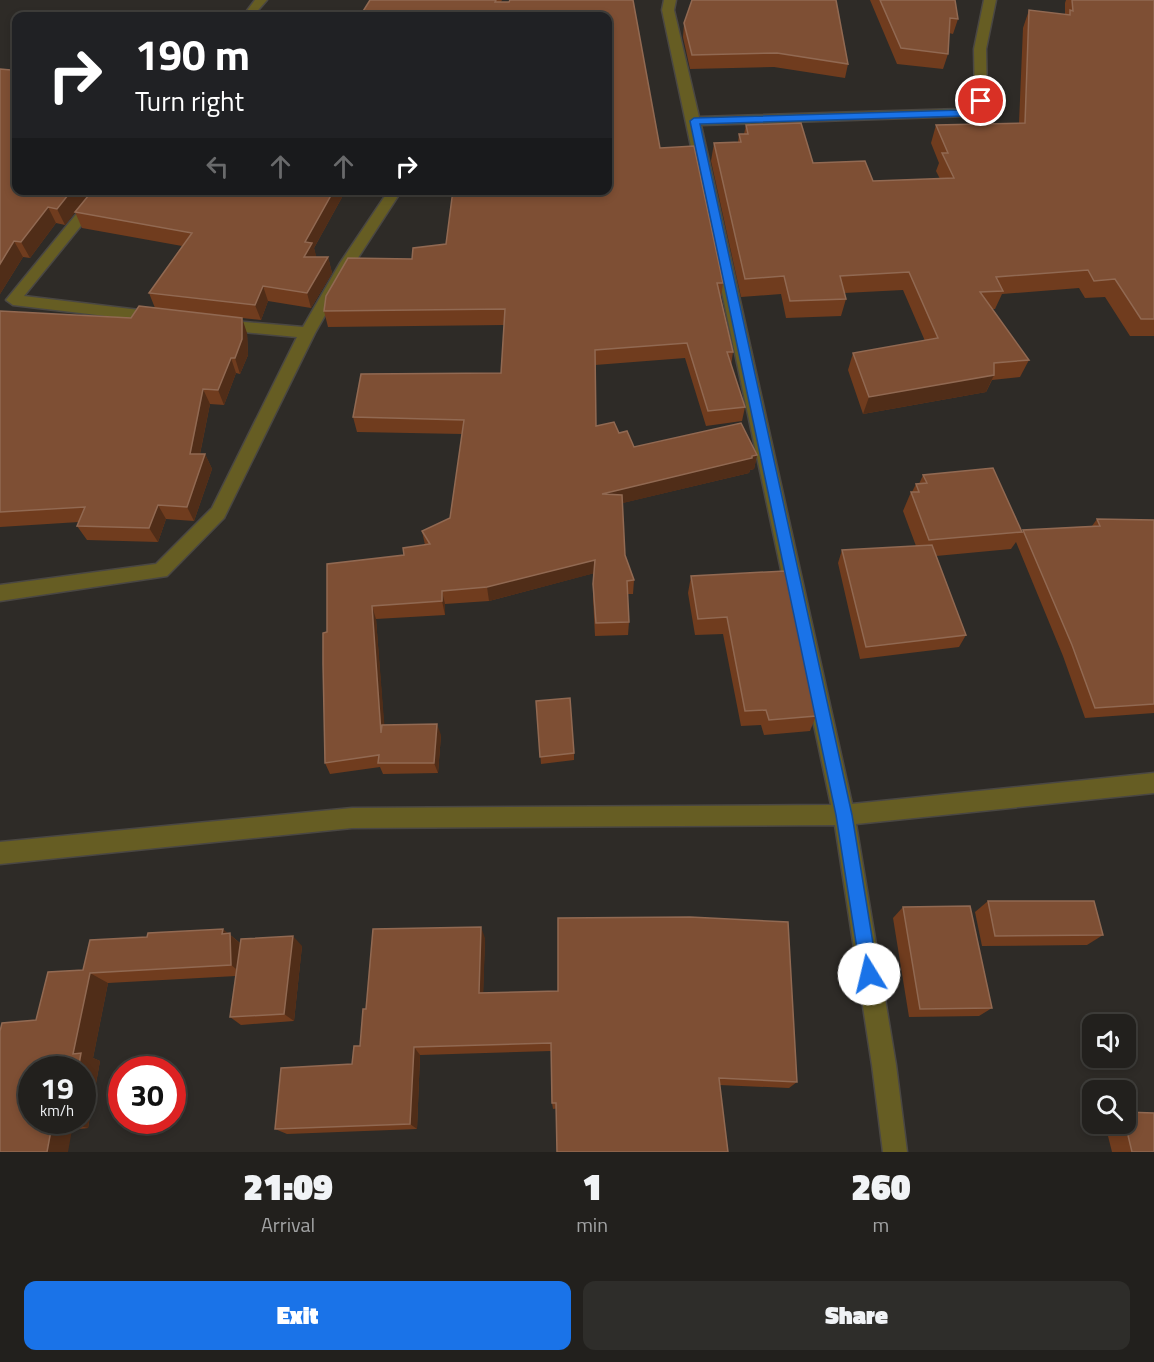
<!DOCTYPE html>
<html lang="en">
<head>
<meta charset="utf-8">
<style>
	:root { --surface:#22201d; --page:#2e2d2a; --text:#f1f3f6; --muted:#a2a3a4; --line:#3f3e3b; --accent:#1a73e8 }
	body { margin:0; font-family:"Titillium Web",sans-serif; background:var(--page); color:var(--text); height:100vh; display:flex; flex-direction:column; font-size:22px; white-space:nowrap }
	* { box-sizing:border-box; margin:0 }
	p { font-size:20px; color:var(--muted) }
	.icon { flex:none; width:33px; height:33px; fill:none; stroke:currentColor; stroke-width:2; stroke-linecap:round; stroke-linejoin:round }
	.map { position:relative; height:1152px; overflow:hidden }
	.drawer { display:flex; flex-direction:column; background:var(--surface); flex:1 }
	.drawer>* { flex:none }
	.guide { position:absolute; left:12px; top:12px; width:600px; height:183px; border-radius:12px; box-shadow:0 3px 9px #0003,0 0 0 2px var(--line); background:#202124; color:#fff; overflow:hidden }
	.controls { position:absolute; left:1082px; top:1014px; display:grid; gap:12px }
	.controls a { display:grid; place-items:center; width:54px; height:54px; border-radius:12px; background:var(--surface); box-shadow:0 3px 9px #0003,0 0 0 2px var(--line); font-size:30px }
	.speed { position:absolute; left:18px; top:1056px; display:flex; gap:12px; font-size:30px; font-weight:700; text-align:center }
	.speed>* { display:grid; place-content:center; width:78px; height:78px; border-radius:50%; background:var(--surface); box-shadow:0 3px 9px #0003,0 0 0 2px var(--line); line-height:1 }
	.speed small { font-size:15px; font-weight:400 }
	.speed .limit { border:9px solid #d22; background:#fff; color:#111 }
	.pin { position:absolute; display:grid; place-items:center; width:51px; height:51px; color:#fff; margin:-26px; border:3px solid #fff; border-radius:50%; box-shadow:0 2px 6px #0007 }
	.me { position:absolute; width:66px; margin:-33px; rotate:351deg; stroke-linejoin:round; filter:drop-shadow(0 0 4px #0008) }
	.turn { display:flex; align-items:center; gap:21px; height:126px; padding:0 24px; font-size:27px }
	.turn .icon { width:78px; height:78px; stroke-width:2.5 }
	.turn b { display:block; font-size:42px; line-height:51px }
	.lanes { display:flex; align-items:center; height:57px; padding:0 24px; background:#0003; justify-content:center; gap:30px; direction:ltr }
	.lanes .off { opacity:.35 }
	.eta { display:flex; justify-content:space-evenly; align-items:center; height:102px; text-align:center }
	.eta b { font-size:36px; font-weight:800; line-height:42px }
	.action { display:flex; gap:12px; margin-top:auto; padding:12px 24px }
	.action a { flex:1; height:69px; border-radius:12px; background:var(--accent); color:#fff; font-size:24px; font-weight:800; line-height:69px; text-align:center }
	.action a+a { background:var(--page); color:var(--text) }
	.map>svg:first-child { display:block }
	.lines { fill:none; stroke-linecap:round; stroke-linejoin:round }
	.minor-casing { stroke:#4a4743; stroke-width:3 }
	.minor { fill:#665d23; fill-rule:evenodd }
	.wall { fill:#703c1e }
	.shaded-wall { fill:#502d18 }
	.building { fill:#7e4f34; stroke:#916952; stroke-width:1.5 }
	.route { fill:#1a73e8; stroke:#114b97; stroke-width:1.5 }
</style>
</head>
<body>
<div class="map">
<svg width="1154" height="1152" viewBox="0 0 1154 1152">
	<rect width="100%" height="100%" fill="#2e2b27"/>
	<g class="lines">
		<!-- minor casing -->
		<g class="minor-casing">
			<g id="minor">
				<path d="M255,0h12l-14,16h-10z"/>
				<path d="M664,0h12l-2,10 25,107 262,-8 14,-9 -1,-51 10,-49h12l-10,49 1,52 -19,15 -267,9 151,679 302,-31v20l-298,31 40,241 11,87h-24l-11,-87 -37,-240 -483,3 -352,36v-22l352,-34 479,-3 -169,-795z"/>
				<path d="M96,190h14l-86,106 132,16 7,5 -2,4 -5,1 -143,-17 -7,-5z"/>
				<path d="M389,190h13l-48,74 -39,69 -91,185 -57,58 -167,25v-16l156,-21 56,-56 85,-171 -75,-7 -7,-5 7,-5 81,7 37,-64z"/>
			</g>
		</g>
		<!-- minor -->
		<use href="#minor" class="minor"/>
	</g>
	<!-- wall -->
	<g class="wall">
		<path d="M370,0h132l-1,2 159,146 63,135 -2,15 12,54 -2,14 14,41 -3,14 -36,5 -21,-68 -90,7 1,61 23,7 15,14 123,8 -3,14 -4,1 -1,3 -127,30 3,52 9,25 -1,14h-6l2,28 -1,13 -33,1 -2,-39 1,-24 -105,28 -44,3v11l-69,4 8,106 57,10 -3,38 -55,1 -3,-7 -50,7 -5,-11 2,-131 77,-77 21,-10 -3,-14 28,-13 12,-84 -105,-2 -4,-15 148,-44 3,-48 -176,2 -4,-16 88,-52 34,-15 162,-54z"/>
		<path d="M870,0h85l3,19 -5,15 -4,-1 -1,21 -5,15 -46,-5z"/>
		<path d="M1066,0h88v336h-24l-25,-39 -20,1 -6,-10 -77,6 -7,15h-3l37,51 -9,17 -28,3 -6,12 -123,22 -15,-44 5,-17 72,-12 -22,-51 -59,3 2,6 -5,17 -55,2 -5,-24 -40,3 -30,-136 3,-18 24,-1 1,-8h5l2,-9 67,38 60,18 67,-2 -4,-8 3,-8 -8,-20 5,-18 83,-2 4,-95 6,-18 36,5v-12z"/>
		<path d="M684,23l164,41 -3,14 -71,-11 -84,2 -7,-32z"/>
		<path d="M0,69l16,121h330l-32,58 2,9h12l4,16 -21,35 -43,-7 -7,19 -47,-5 33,18 1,22 -8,19 -4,-1 -12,32 -14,-1 -10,50h5l7,15 -18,52 -28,-2 -8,23 -71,-2 -10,-14 2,-4 -79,5v-216l131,7 24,-10 -6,-15 33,-47 -100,-18 -7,-16 -10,13 -9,-2 -26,35 -7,-1 -23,37z"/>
		<path d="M923,475l99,57 1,-2 69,-4 5,-7 57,1v193l-69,5 -22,-62 -47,-114 -5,7 -75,7 30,79 -7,12 -99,12 -22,-96 4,-13 74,-4 -13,-35 8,-19h1l4,-8h3z"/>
		<path d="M691,576l125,140 -6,15 -46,4 -3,-10 -20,1 -18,-92 -28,1 -7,-42z"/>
		<path d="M536,701l38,52v7l-33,4z"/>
		<path d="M988,901l115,34 -16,10 -105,1 -7,-34z"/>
		<path d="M903,907l89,101 -13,8 -70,1 -16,-99z"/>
		<path d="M228,933l12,10 62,3 -8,75 -53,4 -11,-8 6,-41 -128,7 -15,75 7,3 -12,67 -16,2 -72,22 36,-132 47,-50 64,-33z"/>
		<path d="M485,938l-2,55 314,89 -8,6 -70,-3 -166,24 -1,-6 -1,-52 -131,4 -3,74 -130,5 -12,-5 77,-65 8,-18z"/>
		<path d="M1105,1124h20l29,28h-42z"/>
	</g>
	<!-- shaded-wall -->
	<g class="shaded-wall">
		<path d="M72,190h21l-28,35 -8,-16z"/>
		<path d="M334,190h12l-32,58 3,11 -13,-2 1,-15z"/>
		<path d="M48,207l8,16 -26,35 -9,-16z"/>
		<path d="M14,241l9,16 -23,37v-30z"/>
		<path d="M328,257l4,16 -21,35 -4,-15z"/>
		<path d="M263,286l5,15 -7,19 -6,-15z"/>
		<path d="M242,318l5,15 1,22 -8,19 -5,-16z"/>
		<path d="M231,358l5,15 -12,32 -6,-15z"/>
		<path d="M994,375l-8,17 -123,22 6,-17z"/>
		<path d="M203,389l7,15 -13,64 -7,-14z"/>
		<path d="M205,454l7,15 -18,52 -7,-14z"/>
		<path d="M757,455l-3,14 -4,1 -1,3 -147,35v-14z"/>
		<path d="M158,505l8,14 -8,23 -9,-14z"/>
		<path d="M595,560v13l-106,28 -2,-14z"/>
		<path d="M442,591l3,13v11l-3,-14z"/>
		<path d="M372,606l4,13 10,126 -5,-12z"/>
		<path d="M437,724l4,11 -3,38 -4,-10z"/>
		<path d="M481,927l4,11 -2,65 -4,-10z"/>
		<path d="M223,929l19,16 2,30 -13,-10 -9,-31z"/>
		<path d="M293,936l9,10 -8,75 -10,-7z"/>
		<path d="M90,973l18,10 -15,75 7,3 -12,67 -20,-5 1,-3h13v-50h-4l-5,-16z"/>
		<path d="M414,1047l6,8 -3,74 -7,-5z"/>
		<path d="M52,1125l20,5 -4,22h-21z"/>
	</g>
	<!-- building -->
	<g class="building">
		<path d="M370,0h126l-1,2h14l1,-2h123l27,148 34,-2 29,137h-6l16,69h-6l18,55 -37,4 -21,-68 -92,7 1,76 18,-4 5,11 8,-2 7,16 107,-24 16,32 -5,1v2l-150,36 20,1 3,60 9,25 -7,1 2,41 -33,1 -3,-39 2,-24 -108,27 -45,4v10l-70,5 9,127 1,-8 55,-1 -3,39h-56l1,-8 -54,8 -2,-99v-31l4,-1v-68l77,-9 -1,-7 27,-4 -8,-13 28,-13 14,-98 -111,-3 8,-43 140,-1 4,-64 -181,2 2,-15 22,-38 64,1 1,-11 33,-4 7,-54h155v-174h-248z"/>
		<path d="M692,0h144l12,64 -71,-11 -85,2 -8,-32z"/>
		<path d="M880,0h75l3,19 -8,-1 -2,36 -47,-6z"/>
		<path d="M1072,0h82v319h-13l-26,-40 -21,2 -6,-11 -92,7 7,14 -23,1 49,68 -35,3v12l-125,22 -16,-44 85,-15 -29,-66 -69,4 6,23 -56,2 -6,-25 -39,3 -31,-136 27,-1 -2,-8h9l-2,-9 55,-2 12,40 52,-2 8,20 81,-3 -12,-25h6l-12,-28 89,-2 4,-113 41,5v-5l3,1z"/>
		<path d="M15,65h1v125h56l-15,19 -9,-2 -27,35 -7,-1 -14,23v-195l11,1z"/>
		<path d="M93,190h241l-29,52 7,1 -8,14h24l-21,36 -44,-7 -8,19 -106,-12 43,-60 -117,-21z"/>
		<path d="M139,306l103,12v21l-7,19h-4l-13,32 -15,-1 -13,65h15l-18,53 -29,-2 -9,23 -72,-2 8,-19 -85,5v-201l131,7z"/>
		<path d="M993,468l29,64 -93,8 -18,-48h8l-3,-8 11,-1 -4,-8z"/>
		<path d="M1097,519l57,1v184l-59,4 -23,-63 -49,-115 77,-4z"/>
		<path d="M932,545l34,90 -100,12 -24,-97z"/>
		<path d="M785,571l31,145 -47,4 -3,-10 -21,1 -18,-94 -29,2 -7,-43z"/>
		<path d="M570,698l4,55 -34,4 -4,-56z"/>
		<path d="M988,901h106l9,34 -108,1z"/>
		<path d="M970,906l22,102 -72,1 -17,-102z"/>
		<path d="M690,917l98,5 9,160 -78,-4 9,74h-171l-1,-49h-4l-1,-60 -137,4 -4,77 -135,5 6,-61 71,-4 2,-18h6l3,-37h3l7,-80 108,-2 -2,66 79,-2v-73z"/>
		<path d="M223,929l-1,5 8,-1 1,32 -141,8 -17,81 8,-1 -3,17h-46v50h37l-1,3 -16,2 -5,27h-47v-121l2,-8 34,-3 12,-48 35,-2 7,-30 57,-3 1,-4z"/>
		<path d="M293,936l-9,78 -54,3 11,-78z"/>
		<path d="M1125,1112l29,1v39h-22l-7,-29z"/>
	</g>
	<!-- route -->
	<path class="route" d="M981,98l5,3 -1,2 -21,13 -264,8 152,691 26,159 -3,6 -6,3 -6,-3 -2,-6 -25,-159 -146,-694 4,-3 268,-8z"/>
</svg>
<div class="controls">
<a><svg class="icon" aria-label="sound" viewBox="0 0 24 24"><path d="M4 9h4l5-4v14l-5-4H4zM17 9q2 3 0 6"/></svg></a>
<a><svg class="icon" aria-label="search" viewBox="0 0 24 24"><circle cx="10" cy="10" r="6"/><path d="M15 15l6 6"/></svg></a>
</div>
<div class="speed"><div>19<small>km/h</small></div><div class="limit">30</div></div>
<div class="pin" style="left:981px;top:101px;background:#d93025"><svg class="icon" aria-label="arrive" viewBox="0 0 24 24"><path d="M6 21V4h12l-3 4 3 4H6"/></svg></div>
<svg class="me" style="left:869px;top:974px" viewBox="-20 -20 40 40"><circle r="19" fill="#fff"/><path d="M0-13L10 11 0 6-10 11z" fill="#1a73e8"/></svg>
<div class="guide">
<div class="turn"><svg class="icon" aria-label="right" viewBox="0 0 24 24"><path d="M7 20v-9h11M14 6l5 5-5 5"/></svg><div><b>190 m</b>Turn right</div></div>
<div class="lanes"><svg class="icon off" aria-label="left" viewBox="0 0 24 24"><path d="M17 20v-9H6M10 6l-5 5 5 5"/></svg><svg class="icon off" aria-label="ahead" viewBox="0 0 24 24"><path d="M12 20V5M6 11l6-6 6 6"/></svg><svg class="icon off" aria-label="ahead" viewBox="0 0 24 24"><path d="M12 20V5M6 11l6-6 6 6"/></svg><svg class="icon" aria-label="right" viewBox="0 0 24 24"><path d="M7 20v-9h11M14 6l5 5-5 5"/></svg></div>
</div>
</div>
<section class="drawer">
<div class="eta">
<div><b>21:09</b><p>Arrival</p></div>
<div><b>1</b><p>min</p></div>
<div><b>260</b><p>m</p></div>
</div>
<div class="action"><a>Exit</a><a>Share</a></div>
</section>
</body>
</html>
